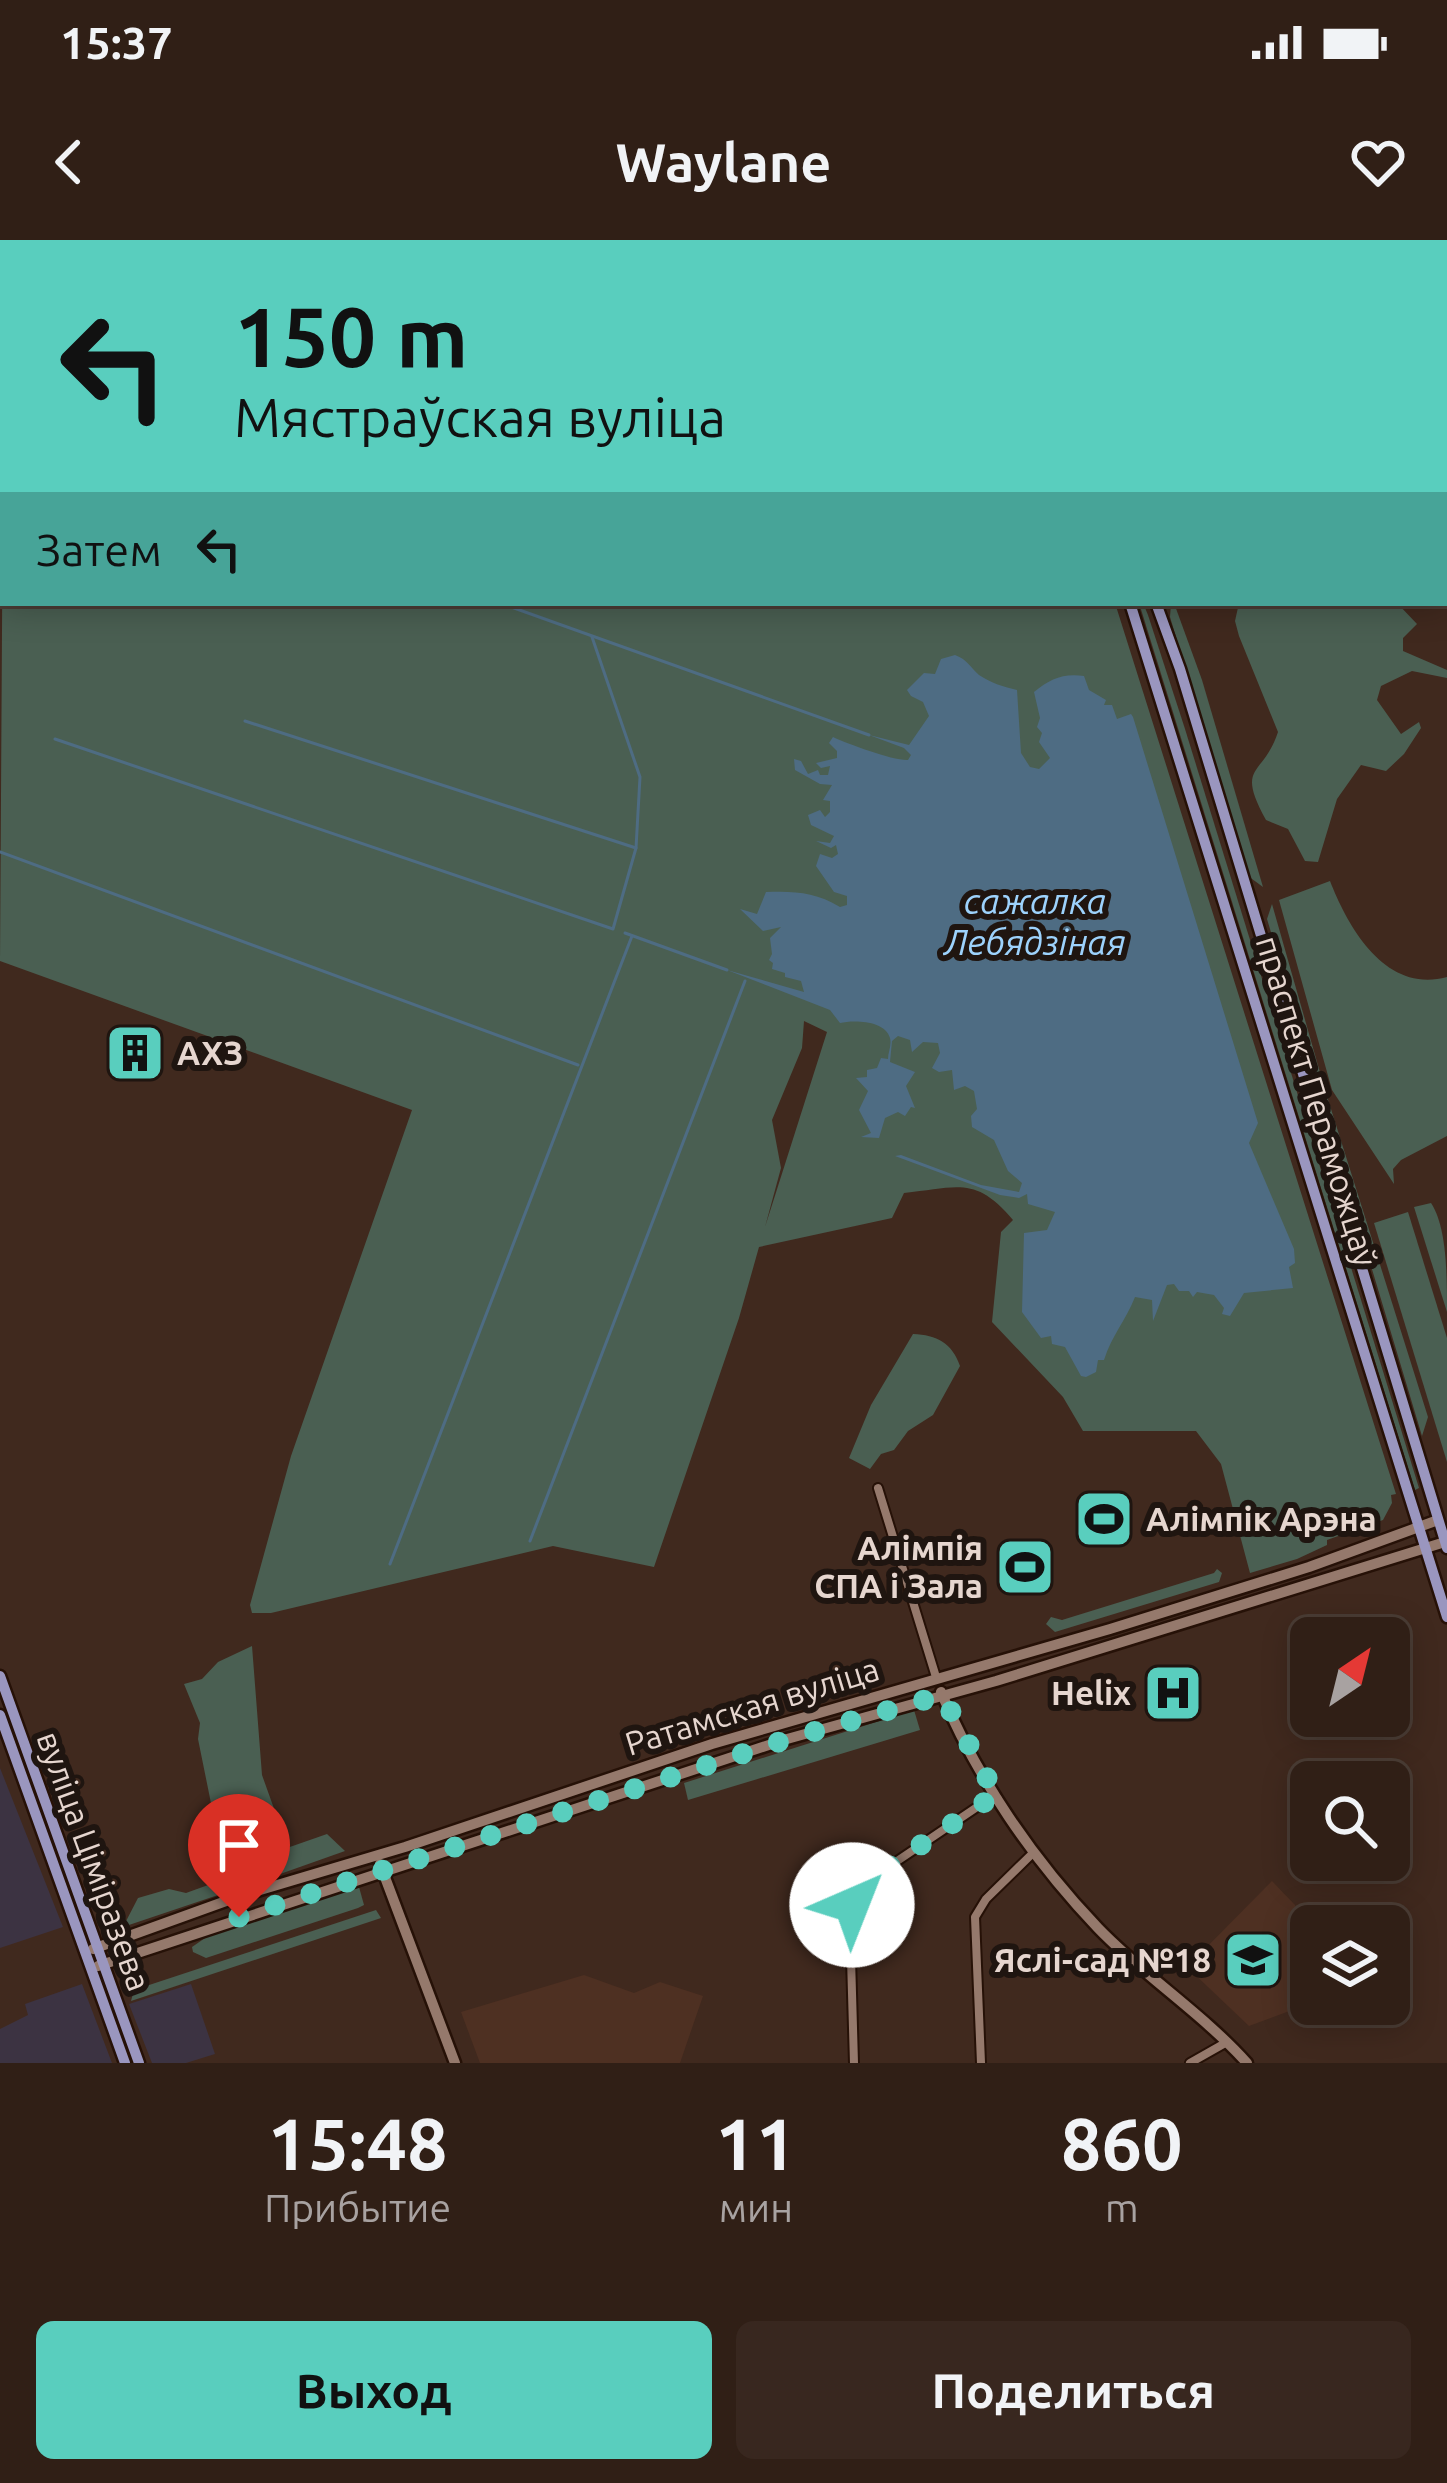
<!DOCTYPE html>
<html lang="ru">
<head>
<meta charset="utf-8">
<style>
	:root { --surface:#301f16; --page:#38271f; --text:#f1f3f6; --muted:#a8a2a1; --line:#4b3d35; --accent:#59cebe }
	body { margin:0; font-family:Ubuntu,sans-serif; background:var(--page); color:var(--text); height:100vh; display:flex; flex-direction:column; font-size:45px; white-space:nowrap }
	* { box-sizing:border-box; margin:0 }
	p { font-size:39px; color:var(--muted) }
	.icon { flex:none; width:66px; height:66px; fill:none; stroke:currentColor; stroke-width:2; stroke-linecap:round; stroke-linejoin:round }
	.map { position:relative; height:1823px; overflow:hidden }
	.panel { display:flex; flex-direction:column; background:var(--surface); flex:1 }
	.panel>* { flex:none }
	.banner { position:absolute; left:0px; top:0px; width:1449px; height:366px; box-shadow:0 6px 30px #0003,0 0 0 3px var(--line); background:#59cebe; color:#111; overflow:hidden }
	.needle { width:78px; rotate:35deg }
	.fabs { position:absolute; left:1290px; top:1377px; display:grid; gap:24px }
	.fabs a { display:grid; place-items:center; width:120px; height:120px; border-radius:18px; background:var(--surface); box-shadow:0 6px 30px #0003,0 0 0 3px var(--line); font-size:60px }
	.pin { position:absolute; display:grid; place-items:center; width:102px; height:102px; color:#fff; margin:-123px -51px; border-radius:50% 50% 50% 0; rotate:-45deg; box-shadow:0 0 12px #0007 }
	.pin .icon { rotate:45deg }
	.me { position:absolute; width:132px; margin:-66px; rotate:44deg; stroke-linejoin:round; filter:drop-shadow(0 0 9px #0008) }
	.turn { display:flex; align-items:center; gap:42px; height:252px; padding:0 36px; font-size:54px }
	.turn .icon { width:156px; height:156px; stroke-width:2.5 }
	.turn b { display:block; font-size:84px; line-height:102px }
	.then { display:flex; align-items:center; height:114px; padding:0 36px; background:#0003; gap:24px; font-size:45px }
	.eta { display:flex; justify-content:space-evenly; align-items:center; height:204px; text-align:center }
	.eta b { font-size:72px; font-weight:700; line-height:84px }
	.button { display:flex; gap:24px; margin-top:auto; padding:24px 36px }
	.button a { flex:1; height:138px; border-radius:18px; background:var(--accent); color:#111; font-size:48px; font-weight:700; line-height:138px; text-align:center }
	.button a+a { background:var(--page); color:var(--text) }
	.status { display:flex; justify-content:space-between; align-items:center; height:84px; padding:0 60px; background:var(--surface); direction:ltr }
	.status svg { height:33px; fill:currentColor }
	header { display:flex; justify-content:space-between; align-items:center; height:156px; padding:0 36px; background:var(--surface); font-size:54px; font-weight:700 }
	.map>svg:first-child { display:block }
	.commercial { fill:#3c3342 }
	.built { fill:#4e3022 }
	.green { fill:#4a5f52; fill-rule:evenodd }
	.water { fill:#4e6c83 }
	.lines { fill:none; stroke-linecap:round; stroke-linejoin:round }
	.stream { stroke:#4e6c83; stroke-width:3 }
	.street-casing { stroke:#261107; stroke-width:12 }
	.secondary-casing { stroke:#261107; stroke-width:15 }
	.primary-casing { stroke:#261107; stroke-width:15 }
	.highway-casing { stroke:#261107; stroke-width:18 }
	.street { stroke:#95796c; stroke-width:8 }
	.secondary { stroke:#95796c; stroke-width:10 }
	.primary { stroke:#9a96bf; stroke-width:10 }
	.highway { stroke:#9ea9f6; stroke-width:14 }
	.route { stroke:#59cebe; stroke-width:21; stroke-dasharray:0 37.8 }
	.labels { text-anchor:middle; stroke-width:12; stroke-linejoin:round; paint-order:stroke }
	.poi-label { font-size:33px; font-weight:bold; fill:#e6d6cf; stroke:#1f1510; text-anchor:end }
	.street-label { font-size:33px; fill:#e6d6cf; stroke:#1f1510 }
	.water-label { font-size:36px; font-style:italic; fill:#9dd2fc; stroke:#1f1510 }
</style>
</head>
<body>
<div class="status"><b>15:37</b><svg viewBox="0 0 49 12"><path d="M0 12V9h3v3zM5 12V6h3v6zM10 12V3h3v9zM15 12V0h3v12zM26 1h20v11H26zM47 4h2v5h-2z"/></svg></div>
<header><svg class="icon" aria-label="back" viewBox="0 0 24 24"><path d="M15 5l-7 7 7 7"/></svg>Waylane<svg class="icon" aria-label="heart" viewBox="0 0 24 24"><path d="M12 20l-8-8c-3-5 5-10 8-4 3-6 11-1 8 4z"/></svg></header>
<div class="map">
<svg width="1447" height="1823" viewBox="0 0 1447 1823">
	<rect width="100%" height="100%" fill="#40291e"/>
	<!-- commercial -->
	<g class="commercial">
		<path d="M0,1528l63,159 -63,21z"/>
		<path d="M82,1744l30,79h-112v-34l28,-14 -3,-11z"/>
		<path d="M191,1744l24,70 -29,9h-34l-23,-59z"/>
	</g>
	<!-- built -->
	<g class="built">
		<path d="M1272,1641l23,24 16,47v51l-62,23 -62,-59z"/>
		<path d="M584,1735l50,18 26,-11 43,14 -23,67h-200l-19,-51z"/>
	</g>
	<!-- green -->
	<g class="green">
		<path d="M3,224v139h1112l281,891 -5,1 1,8 -9,17 -56,20v5l-30,14 -47,14 -29,-109 -25,-33h-113l-20,-34 -71,-75 9,-90 12,-12c-38,-45 -56,-32 -109,-27l-12,25 -133,29 -20,71 -85,249 -101,-21 -282,67h-19l-2,-8 41,-149 121,-346 -412,-149zM804,781l23,11 -62,195 16,-59 -9,-48 30,-72z"/>
		<path d="M1139,363h4l5,12 37,114 234,759 -4,2z"/>
		<path d="M1171,363h3l28,77 61,207 -15,-11 -78,-259z"/>
		<path d="M1239,363h158l20,21 -14,14v13l44,19v8l-35,-7 -31,15 -4,14 24,34 18,-12 2,6 -17,26 -18,17 -25,-6 -24,34 -19,63 -13,-1 -17,-32 -22,-9c-31,-57 -3,-42 12,-88l-39,-96 -4,-15z"/>
		<path d="M1330,641c18,46 55,113 117,96v159l-46,24 -8,9 1,15 -62,-94 -53,-190z"/>
		<path d="M1272,664l53,186 103,327 -6,19 -155,-517z"/>
		<path d="M1431,963c16,24 16,73 16,109l-33,-105z"/>
		<path d="M1408,972l39,126v124l-73,-239z"/>
		<path d="M913,1094c24,1 39,9 47,32l-27,49 -25,16 -14,19 -13,4 -11,15 -21,-11 22,-53z"/>
		<path d="M1217,1329l5,4 -3,9 -164,50 -9,-8 5,-7 11,3 152,-47z"/>
		<path d="M252,1406l10,129 20,56 -51,17 -5,-16 -13,7 -4,-9 4,-17 -15,-74 2,-16 -16,-39 18,-5 16,-17z"/>
		<path d="M914,1470l6,20 -232,70 -4,-17z"/>
		<path d="M327,1594l18,17 -93,33 -13,-5 -4,-13z"/>
		<path d="M222,1640l9,5 -4,7 -104,35 15,-29 31,-9 17,4z"/>
		<path d="M359,1647l5,18 -6,3 -152,50 -13,-6 -1,-5 16,-11z"/>
		<path d="M376,1670l5,8 -250,83 3,-11z"/>
	</g>
	<!-- water -->
	<path class="water" d="M955,415c13,5 15,12 24,20 12,8 25,12 38,15l4,63 9,14 9,2 11,-11 -11,-16 3,-9 -5,-6 3,-9 -6,-26c16,-13 29,-19 50,-16l5,14 17,10 -2,5h8l5,14 14,-5 2,3 125,406 -9,20 45,106 1,14 -6,4 4,21 -49,5 -14,23 -8,-2 2,-6 -10,-13 -17,-3 -4,5 -4,-6h-10l-5,-7 -7,1 -14,36 -1,-21 -17,-3c-9,23 -23,38 -31,63h-6l-2,12 -10,5 -5,-1 -16,-29 -13,-3 -1,-8 -10,2 -19,-26 2,-79 23,-3 8,-18 -27,-8 -1,-10 -8,4 -19,-3 -105,-39 6,-1 80,30 38,7 3,-9 -14,-12 -14,-31 -22,-13 -1,-11 6,-7 -3,-18 -9,-5 -11,4 -2,-20 -13,2 -7,-4 8,-15 -2,-10 -15,-1 -11,10 -2,-12 -12,-4 -6,5 -2,21 25,10 -9,14 9,22 -4,-1 -6,9 -7,-4 -13,6 -6,20 -18,-1 10,-4 -12,-23 9,-19 -12,-13 11,-1v-7l10,-2 4,-10 7,1c0,-7 4,-14 2,-21 -5,-18 -37,-18 -50,-15l-10,-13 -103,-40 77,22 -3,-11 -16,-4v-4l-13,-4 1,-6 -4,-3 3,-6 -2,-16 11,-11 -18,4 -23,-22 17,5 9,-22c29,-1 49,0 74,15l7,-2v-9l-13,-4 -18,-26 4,-12 12,4 6,-4 -2,-9 -5,3 -15,-7 14,2 4,-7 -23,-11 -3,-10 12,-5 5,7 5,-5v-11l-7,-1 9,-15 -12,-1 -25,-14 -1,-11 7,2 7,13 10,-4 2,5h8l2,-9 -9,2 -5,-5 21,-5v-7l-8,-8 4,-6c15,7 61,24 75,23l3,-5 -7,-7 -35,-13 40,10 20,-29 -6,-14 -12,-6 -4,-6 17,-17 11,1 6,-15z"/>
	<g class="lines">
		<!-- stream -->
		<g class="stream">
			<path d="M500,363l369,132"/>
			<path d="M245,481l391,127"/>
			<path d="M55,499l558,190 23,-81 4,-71 -48,-140"/>
			<path d="M0,612l578,213"/>
			<path d="M625,693l102,37"/>
			<path d="M530,1301l215,-560"/>
			<path d="M390,1324l242,-628"/>
		</g>
		<!-- street casing -->
		<g class="street-casing">
			<g id="street">
				<path d="M41,0l1,3"/>
				<path d="M878,1248l58,189"/>
				<path d="M854,1823l-4,-140 5,-28 17,-17 111,-75 15,-4"/>
				<path d="M981,1823l-6,-146 11,-18 47,-46"/>
				<path d="M1190,1823l37,-21"/>
			</g>
		</g>
		<!-- secondary casing -->
		<g class="secondary-casing">
			<g id="secondary">
				<path d="M941,1452c36,86 92,168 157,236 46,48 104,85 149,135"/>
				<path d="M380,1624l75,199"/>
				<path d="M93,1709l147,-53 165,-49 307,-103 398,-115 199,-62 129,-47"/>
				<path d="M98,1726l689,-227 209,-58 449,-139"/>
			</g>
		</g>
		<!-- primary casing -->
		<g class="primary-casing">
			<g id="primary">
				<path d="M950,0l2,3"/>
				<path d="M977,0l2,3"/>
				<path d="M0,219l3,-5"/>
				<path d="M1130,363l317,1014"/>
				<path d="M1156,363l24,66 267,879"/>
				<path d="M0,1436l139,387"/>
				<path d="M0,1475l125,348"/>
			</g>
		</g>
		<!-- highway casing -->
		<g class="highway-casing">
			<g id="highway">
				<path d="M691,0l8,3"/>
				<path d="M785,0l1,3"/>
				<path d="M459,3l10,-3"/>
				<path d="M538,3l10,-3"/>
				<path d="M890,3l3,-3"/>
				<path d="M1052,3l1,-3"/>
				<path d="M0,78l3,1"/>
				<path d="M0,143l3,-1"/>
				<path d="M0,168l3,-1"/>
			</g>
		</g>
		<!-- street -->
		<use href="#street" class="street"/>
		<!-- secondary -->
		<use href="#secondary" class="secondary"/>
		<!-- primary -->
		<use href="#primary" class="primary"/>
		<!-- highway -->
		<use href="#highway" class="highway"/>
	</g>
	<g class="lines">
		<!-- route -->
		<path class="route" d="M239,1677l549,-178 154,-44 56,103 -15,5 -111,75 -12,9 -8,18"/>
	</g>
	<!-- icons -->
	<defs>
		<g id="building-square" transform="scale(3)"><rect x="-9" y="-9" width="18" height="18" rx="4" fill="#59cebe" stroke="#1f1510"/><path d="M-4-6H4V6H1V3H-1V6H-4ZM-2.5-4.3h1.7v1.8h-1.7ZM.8-4.3h1.7v1.8H.8ZM-2.5-1h1.7V.8h-1.7ZM.8-1h1.7V.8H.8Z" fill="#111"/></g>
		<g id="stadium-square" transform="scale(3)"><rect x="-9" y="-9" width="18" height="18" rx="4" fill="#59cebe" stroke="#1f1510"/><path d="M0-5a6.5 5 0 1 0 0 10a6.5 5 0 1 0 0-10ZM-3.5-1.8h7v3.6h-7Z" fill="#111"/></g>
		<g id="hospital-square" transform="scale(3)"><rect x="-9" y="-9" width="18" height="18" rx="4" fill="#59cebe" stroke="#1f1510"/><path d="M-5-5h3v3.5h4V-5h3V5h-3V1.5h-4V5h-3Z" fill="#111"/></g>
		<g id="school-square" transform="scale(3)"><rect x="-9" y="-9" width="18" height="18" rx="4" fill="#59cebe" stroke="#1f1510"/><path d="M0-5L7-2L0 1L-7-2ZM-4 1L0 2.5L4 1V4Q0 6-4 4Z" fill="#111"/></g>
	</defs>
	<g fill-rule="evenodd">
		<use href="#building-square" x="135" y="813"/>
		<use href="#stadium-square" x="1104" y="1279"/>
		<use href="#stadium-square" x="1025" y="1327"/>
		<use href="#hospital-square" x="1173" y="1453"/>
		<use href="#school-square" x="1253" y="1720"/>
	</g>
	<g class="labels">
		<!-- poi labels -->
		<g class="poi-label">
			<text x="177" y="825" text-anchor="start">АХЗ</text>
			<text x="1146" y="1291" text-anchor="start">Алімпік Арэна</text>
			<text x="983" y="1320">Алімпія<tspan x="983" dy="38">СПА і Зала</tspan></text>
			<text x="1131" y="1465">Helix</text>
			<text x="1211" y="1732">Яслі-сад №18</text>
		</g>
		<!-- street labels -->
		<g class="street-label">
			<text transform="translate(1317 861) rotate(73)" y="12">праспект Пераможцаў</text>
			<text transform="translate(752 1466) rotate(-17)" y="12">Ратамская вуліца</text>
			<text transform="translate(94 1621) rotate(70)" y="12">вуліца Ціміразева</text>
		</g>
		<!-- water labels -->
		<g class="water-label">
			<text x="1035" y="674">сажалка<tspan x="1035" dy="41">Лебядзіная</tspan></text>
		</g>
	</g>
</svg>
<div class="fabs">
<a><svg class="needle" viewBox="-14 -14 28 28"><path d="M0-13l5 13h-10z" fill="#e53935"/><path d="M0 13l5-13h-10z" fill="#a8a2a1"/></svg></a>
<a><svg class="icon" aria-label="search" viewBox="0 0 24 24"><circle cx="10" cy="10" r="6"/><path d="M15 15l6 6"/></svg></a>
<a><svg class="icon" aria-label="layers" viewBox="0 0 24 24"><path d="M12 4l9 5-9 5-9-5zM3 14l9 5 9-5"/></svg></a>
</div>
<div class="pin" style="left:239px;top:1677px;background:#d93025"><svg class="icon" aria-label="arrive" viewBox="0 0 24 24"><path d="M6 21V4h12l-3 4 3 4H6"/></svg></div>
<svg class="me" style="left:852px;top:1665px" viewBox="-20 -20 40 40"><circle r="19" fill="#fff"/><path d="M0-13L10 11 0 6-10 11z" fill="#59cebe"/></svg>
<div class="banner">
<div class="turn"><svg class="icon" aria-label="left" viewBox="0 0 24 24"><path d="M17 20v-9H6M10 6l-5 5 5 5"/></svg><div><b>150 m</b>Мястраўская вуліца</div></div>
<div class="then">Затем<svg class="icon" aria-label="left" viewBox="0 0 24 24"><path d="M17 20v-9H6M10 6l-5 5 5 5"/></svg></div>
</div>
</div>
<section class="panel">
<div class="eta">
<div><b>15:48</b><p>Прибытие</p></div>
<div><b>11</b><p>мин</p></div>
<div><b>860</b><p>m</p></div>
</div>
<div class="button"><a>Выход</a><a>Поделиться</a></div>
</section>
</body>
</html>
